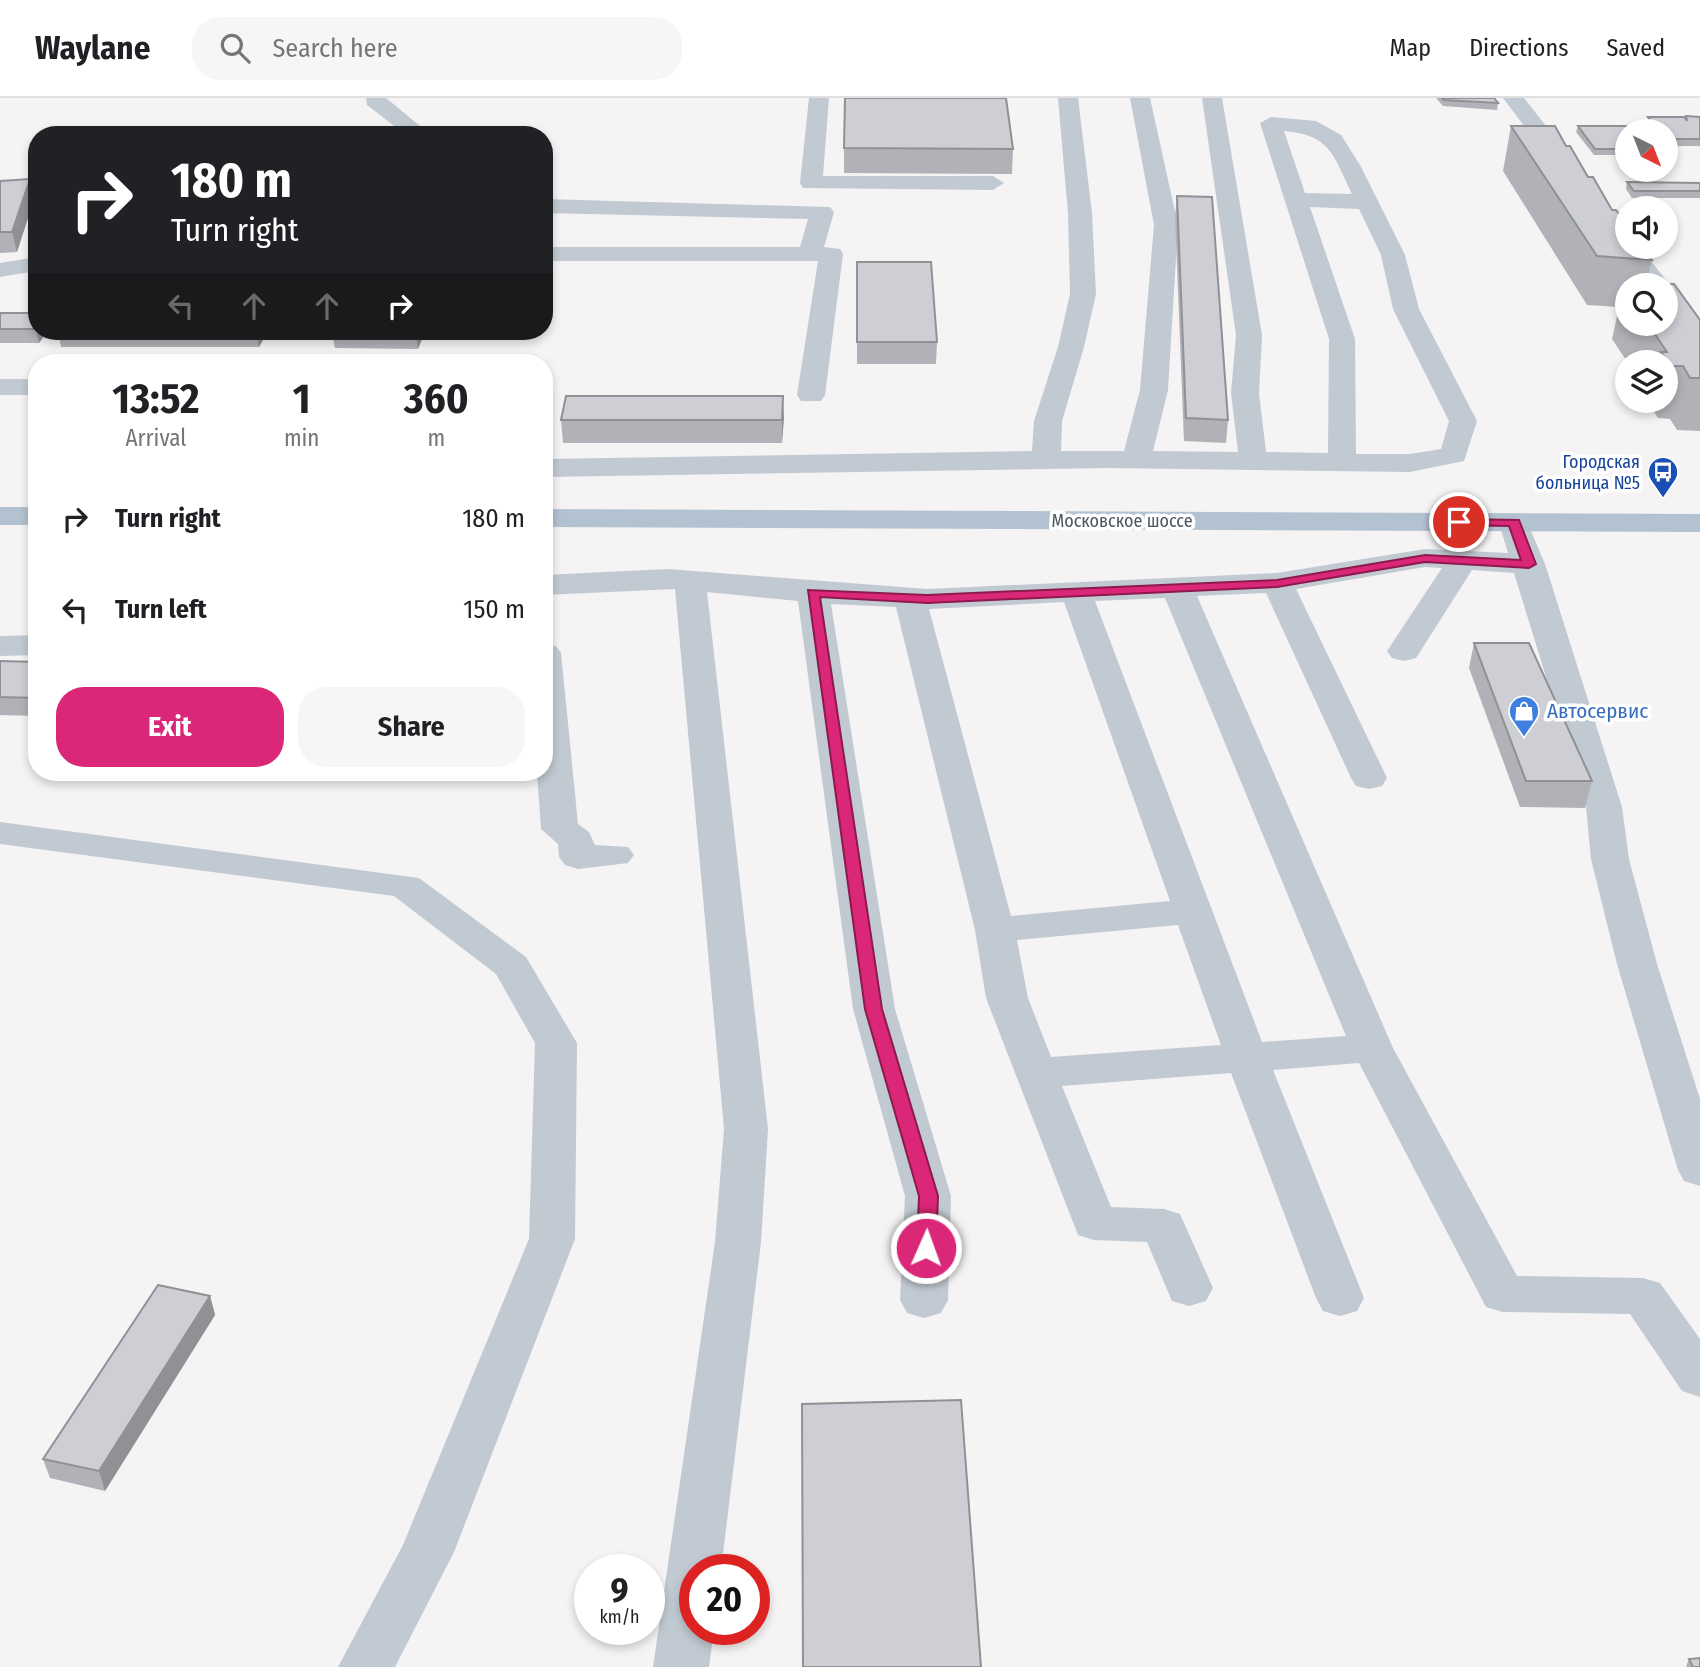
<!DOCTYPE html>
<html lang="en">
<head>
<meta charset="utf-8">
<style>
	:root { --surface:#fff; --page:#f6f6f6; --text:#202124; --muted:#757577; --line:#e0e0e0; --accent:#db2777 }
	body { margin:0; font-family:"Fira Sans Condensed",sans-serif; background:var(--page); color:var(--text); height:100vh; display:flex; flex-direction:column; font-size:26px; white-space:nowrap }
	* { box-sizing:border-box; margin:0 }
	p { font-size:23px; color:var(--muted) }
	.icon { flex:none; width:38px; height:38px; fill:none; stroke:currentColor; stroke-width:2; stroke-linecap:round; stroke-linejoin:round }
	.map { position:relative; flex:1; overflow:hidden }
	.drawer { position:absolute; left:28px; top:256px; width:525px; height:427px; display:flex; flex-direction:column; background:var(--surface); border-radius:28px; box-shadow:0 4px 10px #0003 }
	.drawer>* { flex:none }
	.hud { position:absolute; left:28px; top:28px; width:525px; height:214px; border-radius:28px; box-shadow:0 4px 10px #0003; background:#202124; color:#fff; overflow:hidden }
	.needle { width:46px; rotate:138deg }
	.buttons { position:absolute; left:1615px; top:21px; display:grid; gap:14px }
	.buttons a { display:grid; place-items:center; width:63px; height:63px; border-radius:50%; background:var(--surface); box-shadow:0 4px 10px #0003; font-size:35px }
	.speed { position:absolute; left:574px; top:1456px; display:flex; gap:14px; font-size:35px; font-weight:700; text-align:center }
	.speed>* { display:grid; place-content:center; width:91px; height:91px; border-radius:50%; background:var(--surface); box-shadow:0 4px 10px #0003; line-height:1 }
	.speed small { font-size:18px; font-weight:400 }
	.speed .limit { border:10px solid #d22; background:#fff; color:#111 }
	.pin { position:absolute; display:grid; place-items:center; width:60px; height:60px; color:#fff; margin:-30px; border:4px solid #fff; border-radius:50%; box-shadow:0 2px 7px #0007 }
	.me { position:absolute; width:77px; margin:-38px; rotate:2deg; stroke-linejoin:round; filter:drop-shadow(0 0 5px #0008) }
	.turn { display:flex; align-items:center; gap:24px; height:147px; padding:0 28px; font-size:32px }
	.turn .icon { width:91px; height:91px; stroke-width:2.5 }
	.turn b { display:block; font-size:49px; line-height:60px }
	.lanes { display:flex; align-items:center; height:66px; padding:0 28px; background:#0003; justify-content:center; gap:35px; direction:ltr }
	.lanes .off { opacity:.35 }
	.eta { display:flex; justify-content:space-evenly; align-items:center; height:119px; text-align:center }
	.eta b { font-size:42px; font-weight:700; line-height:49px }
	.button { display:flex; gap:14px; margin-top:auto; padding:14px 28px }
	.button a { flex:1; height:80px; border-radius:28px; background:var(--accent); color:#fff; font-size:28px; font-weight:700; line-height:80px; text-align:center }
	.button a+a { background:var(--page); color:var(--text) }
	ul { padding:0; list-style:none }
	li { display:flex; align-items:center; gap:21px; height:91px; padding:0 28px }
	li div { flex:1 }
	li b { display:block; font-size:26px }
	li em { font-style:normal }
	header { display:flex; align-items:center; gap:42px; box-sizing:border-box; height:98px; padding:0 35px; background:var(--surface); border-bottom:2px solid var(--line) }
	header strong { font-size:33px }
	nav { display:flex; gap:38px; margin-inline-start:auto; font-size:24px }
	.search { width:490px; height:63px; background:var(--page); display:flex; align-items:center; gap:18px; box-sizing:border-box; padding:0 24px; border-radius:28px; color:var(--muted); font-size:26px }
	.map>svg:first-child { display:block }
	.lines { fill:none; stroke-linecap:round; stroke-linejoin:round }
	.minor { fill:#c1cad2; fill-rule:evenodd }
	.major { fill:#b3c2d1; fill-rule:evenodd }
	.wall { fill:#b0b2b7; fill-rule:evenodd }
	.shaded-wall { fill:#909195 }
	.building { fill:#cdcfd5; stroke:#909195; stroke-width:2 }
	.route { fill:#db2777; stroke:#8e194d; stroke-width:2 }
	.labels { text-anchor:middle; stroke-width:7; stroke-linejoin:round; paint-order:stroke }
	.far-transit-label { font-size:18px; fill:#164399; stroke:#fff; text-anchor:end }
	.far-street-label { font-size:18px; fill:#4a5661; stroke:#fff }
	.shop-label { font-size:21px; fill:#366cbe; stroke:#fff; text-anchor:start }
</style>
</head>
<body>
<header>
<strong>Waylane</strong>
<div class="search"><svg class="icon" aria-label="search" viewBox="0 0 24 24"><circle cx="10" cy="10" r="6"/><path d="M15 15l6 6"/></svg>Search here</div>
<nav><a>Map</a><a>Directions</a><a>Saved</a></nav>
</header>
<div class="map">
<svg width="1700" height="1569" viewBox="0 0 1700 1569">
	<rect width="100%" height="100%" fill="#f5f3f3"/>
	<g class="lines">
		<!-- minor -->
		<g class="minor">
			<path d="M366,0h20l45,37h-25l-39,-30z"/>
			<path d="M809,0h20l-6,78h170l11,7 -11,7 -190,-2 -3,-5z"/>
			<path d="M1058,0h20l14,115 4,81 -12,53 -22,74 -1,30h63l16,-61 14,-165 -24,-127h20l28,127 -10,165 -15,61 85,1 -7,-59 5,-58 -34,-237h20l40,237 -3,58 7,59 62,1 1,-114 -69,-216 11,-6 45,4 25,14 19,30 45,90 14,54 58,112 -13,40 -54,11 -303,-4 -563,9v-18l488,-8 2,-30 24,-74 12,-53 -2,-81zM1284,33c47,4 49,24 68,63l-47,-1zM1310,109l49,2 22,46 12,54 56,112 -8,28 -31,5h-54l-1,-115z"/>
			<path d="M1503,0h21l104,132v17h12l26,33 4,5 -4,5v-5h-22z"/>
			<path d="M544,101l286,8 4,5 -10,35 16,2 3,5 -18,141 -4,6h-20l-4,-6 21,-134h-274v-14h256l8,-28 -264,-6z"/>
			<path d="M37,159v14l-37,6v-14z"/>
			<rect x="0" y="281" width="37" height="16"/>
			<path d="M1514,416l11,3 20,47 77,243 7,52 28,105 43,135v87l-16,-5 -6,-11 -61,-206 -26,-105 -5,-52 -72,-234 -42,-3 -56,88 -12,3 -12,-3 -5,-7 55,-83 -17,-1 -129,22 91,189 -5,8 -13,3 -13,-3 -5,-8 -85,-185 -69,3 196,452 124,228 126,2 17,5 40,56v58l-18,-6 -52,-77 -127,-2 -17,-5 -127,-244 -86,7 91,228 -7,13 -17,5 -17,-5 -7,-13 -85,-225 -169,13 49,121 53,2 16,5 33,74 -7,13 -17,5 -17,-5 -25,-59 -53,-2 -16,-5 -92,-237 -11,-68 -79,-323 -65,-3 64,405 56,187 -3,104 -7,13 -17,5 -17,-5 -7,-13 5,-104 -52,-187 -55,-408 -91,-9 61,537 -7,113 -40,328h-26v59h19l-5,38h-56l62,-425 9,-113 -49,-540 -131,6v-20l124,-6 259,20 350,-16 148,-24 83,4 -9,-30 4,-6zM1165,500l181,438 -84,6 -167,-441zM1064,504l106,299 -159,15 -82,-307zM1178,827l43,120 -170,12 -23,-59 -11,-58z"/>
			<path d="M37,537v20l-37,1v-20z"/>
			<path d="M544,545l12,3 5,7 17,171 11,8 6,13 33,2 6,8 -6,8 -50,6 -13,-4 -6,-8 -1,-13 -17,-15 -4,-57h7z"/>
			<path d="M0,724l419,56 107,79 51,86 -2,196 -121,313 -59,115h-57l65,-122 126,-306 6,-196 -39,-69 -102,-78 -394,-52z"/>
		</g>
		<!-- major -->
		<g class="major">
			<rect x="0" y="409" width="37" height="18"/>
			<path d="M544,411l1156,5v18l-1156,-5z"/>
		</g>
	</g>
	<!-- wall -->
	<g class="wall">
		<path d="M1436,0h58l4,5 -1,7 -54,-4z"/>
		<path d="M1686,18l14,1v30l-1,-1h-33v-15h-13l-6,-8 1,-6 37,1z"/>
		<path d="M1511,28l55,20 62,101 24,13 -6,24 54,36v111l-23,-1 -7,-11 -12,-1 -9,-14 1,-3h16v-39l-38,1 -16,-24 7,-32 -32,-2 -84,-134zM1628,187l38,39h-38z"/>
		<path d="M1578,28l50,5v24h-34l-18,-23z"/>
		<path d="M844,50l169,1 -1,25 -168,-1z"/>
		<path d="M30,81l4,20 -17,53 -17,1v-72z"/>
		<path d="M1627,84l73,1v15h-68l-6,-9z"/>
		<path d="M1177,98l51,224 -2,23 -42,-2 -9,-225z"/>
		<path d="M857,164l80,80 -1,22h-79z"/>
		<path d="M0,215h37l2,30h-39z"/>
		<path d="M58,233h210l-9,16h-198z"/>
		<path d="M425,233l-7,18 -83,-1 -3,-14z"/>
		<path d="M783,298l-1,47h-219l-2,-23z"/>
		<path d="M1474,545l118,138 -7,27 -65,-1 -51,-139z"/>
		<path d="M0,563l37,1v54l-37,-1z"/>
		<path d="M210,1198l5,19 -110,176 -55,-13 -7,-19z"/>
		<path d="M1689,1561l11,8h-14z"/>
	</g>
	<!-- shaded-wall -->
	<g class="shaded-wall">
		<path d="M30,81l4,20 -17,53 -5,-20z"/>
		<path d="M37,229v4h11l-9,12 -3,-14z"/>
		<path d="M256,233h12l-9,16z"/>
		<path d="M417,233h8l-7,18 -2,-15z"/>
		<path d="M783,298l1,23 -2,24v-23z"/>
		<path d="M210,1198l5,19 -110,176 -6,-20z"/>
	</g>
	<!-- building -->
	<g class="building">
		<path d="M845,0h161l7,51 -169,-1z"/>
		<path d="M1442,0h52l4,5 -54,-3z"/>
		<path d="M1686,18l14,1v22h-34v-8h-7l-11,-14h36l3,4z"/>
		<path d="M1511,28h44l11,20h4l18,31h5l19,33h4l12,16v21h14l10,13 -55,-4z"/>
		<path d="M1578,28h48l5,5h-3v18h-33z"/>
		<path d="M30,81l-18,53h-12v-51z"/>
		<path d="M1627,84l73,1v8h-66z"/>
		<path d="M1177,98l35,1 16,223 -42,-2z"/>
		<path d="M857,164h74l6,80h-80z"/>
		<path d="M1625,186h49l26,36v58h-10l-7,-12h-12l-10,-14h6l-19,-28h18v-39h-38v3z"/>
		<path d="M0,215h37v14l-1,2h-36z"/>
		<path d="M334,233h83l-1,3h-84z"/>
		<path d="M566,298h217l-1,24h-221z"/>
		<path d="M1474,545h55l63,138h-66z"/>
		<path d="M0,563l37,1v36l-37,-1z"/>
		<path d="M158,1187l52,11 -111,175 -56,-12z"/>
		<path d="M961,1302l20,267h-178l-1,-263z"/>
		<path d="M1700,1560v9h-7l-4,-8z"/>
	</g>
	<!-- route -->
	<path class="route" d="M1459,421l60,1 17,44 -7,4 -104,-6 -148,25 -350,16 -107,-6 62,412 56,187 -2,52 -10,7 -7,-2 -2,-5 2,-52 -54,-187 -57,-419 119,5 350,-15 148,-25 96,5 -12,-34 -55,-1 -1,-3z"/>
	<!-- icons -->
	<defs>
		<g id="bus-pin" transform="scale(1.575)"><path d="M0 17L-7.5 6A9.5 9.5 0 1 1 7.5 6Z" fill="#1a4fb4" stroke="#fff"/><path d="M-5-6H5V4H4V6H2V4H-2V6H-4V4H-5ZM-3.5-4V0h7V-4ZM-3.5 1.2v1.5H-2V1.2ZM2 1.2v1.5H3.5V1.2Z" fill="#fff"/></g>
		<g id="shop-pin" transform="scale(1.575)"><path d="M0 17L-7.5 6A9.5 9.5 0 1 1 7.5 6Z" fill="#3f7fe0" stroke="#fff"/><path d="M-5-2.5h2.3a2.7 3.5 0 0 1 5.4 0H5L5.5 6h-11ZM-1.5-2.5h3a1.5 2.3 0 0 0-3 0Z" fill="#fff"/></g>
	</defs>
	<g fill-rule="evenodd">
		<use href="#bus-pin" x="1663" y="374"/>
		<use href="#shop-pin" x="1524" y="613"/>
	</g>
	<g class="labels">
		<!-- far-transit labels -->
		<g class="far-transit-label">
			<text x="1640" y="370">Городская<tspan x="1640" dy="21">больница №5</tspan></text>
		</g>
		<!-- far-street labels -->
		<g class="far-street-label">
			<text x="1122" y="429">Московское шоссе</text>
		</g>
		<!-- shop labels -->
		<g class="shop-label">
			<text x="1547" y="620">Автосервис</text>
		</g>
	</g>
</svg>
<div class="buttons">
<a><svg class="needle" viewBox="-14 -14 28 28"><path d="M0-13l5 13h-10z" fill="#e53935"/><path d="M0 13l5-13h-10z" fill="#757577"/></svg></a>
<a><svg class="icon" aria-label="sound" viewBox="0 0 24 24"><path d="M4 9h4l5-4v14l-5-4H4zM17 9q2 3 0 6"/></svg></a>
<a><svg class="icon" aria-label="search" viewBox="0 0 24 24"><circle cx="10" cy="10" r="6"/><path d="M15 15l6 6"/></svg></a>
<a><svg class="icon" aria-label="layers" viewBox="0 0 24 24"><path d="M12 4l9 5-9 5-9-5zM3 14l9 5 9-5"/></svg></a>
</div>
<div class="speed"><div>9<small>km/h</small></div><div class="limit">20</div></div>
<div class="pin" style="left:1459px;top:424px;background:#d93025"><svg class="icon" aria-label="arrive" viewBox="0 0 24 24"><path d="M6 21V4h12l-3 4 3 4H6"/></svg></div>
<svg class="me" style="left:926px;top:1150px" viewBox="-20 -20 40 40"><circle r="17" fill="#db2777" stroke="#fff" stroke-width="3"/><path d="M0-11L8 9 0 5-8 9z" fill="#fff"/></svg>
<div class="hud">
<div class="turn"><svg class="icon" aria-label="right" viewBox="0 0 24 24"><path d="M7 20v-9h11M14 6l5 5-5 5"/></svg><div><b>180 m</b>Turn right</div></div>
<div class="lanes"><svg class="icon off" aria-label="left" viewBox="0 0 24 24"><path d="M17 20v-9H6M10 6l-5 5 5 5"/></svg><svg class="icon off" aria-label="ahead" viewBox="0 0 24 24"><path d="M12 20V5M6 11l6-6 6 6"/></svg><svg class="icon off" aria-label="ahead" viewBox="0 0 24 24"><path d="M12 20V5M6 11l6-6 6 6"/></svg><svg class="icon" aria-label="right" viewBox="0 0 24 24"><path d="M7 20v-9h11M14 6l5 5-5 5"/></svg></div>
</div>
<section class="drawer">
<div class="eta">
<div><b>13:52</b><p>Arrival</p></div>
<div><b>1</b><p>min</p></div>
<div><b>360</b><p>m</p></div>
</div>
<ul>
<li><svg class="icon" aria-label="right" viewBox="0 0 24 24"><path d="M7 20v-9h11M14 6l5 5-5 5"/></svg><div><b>Turn right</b></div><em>180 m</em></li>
<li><svg class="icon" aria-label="left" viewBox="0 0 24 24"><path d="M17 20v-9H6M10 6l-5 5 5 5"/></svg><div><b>Turn left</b></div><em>150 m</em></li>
</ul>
<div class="button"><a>Exit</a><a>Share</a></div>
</section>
</div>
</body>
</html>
